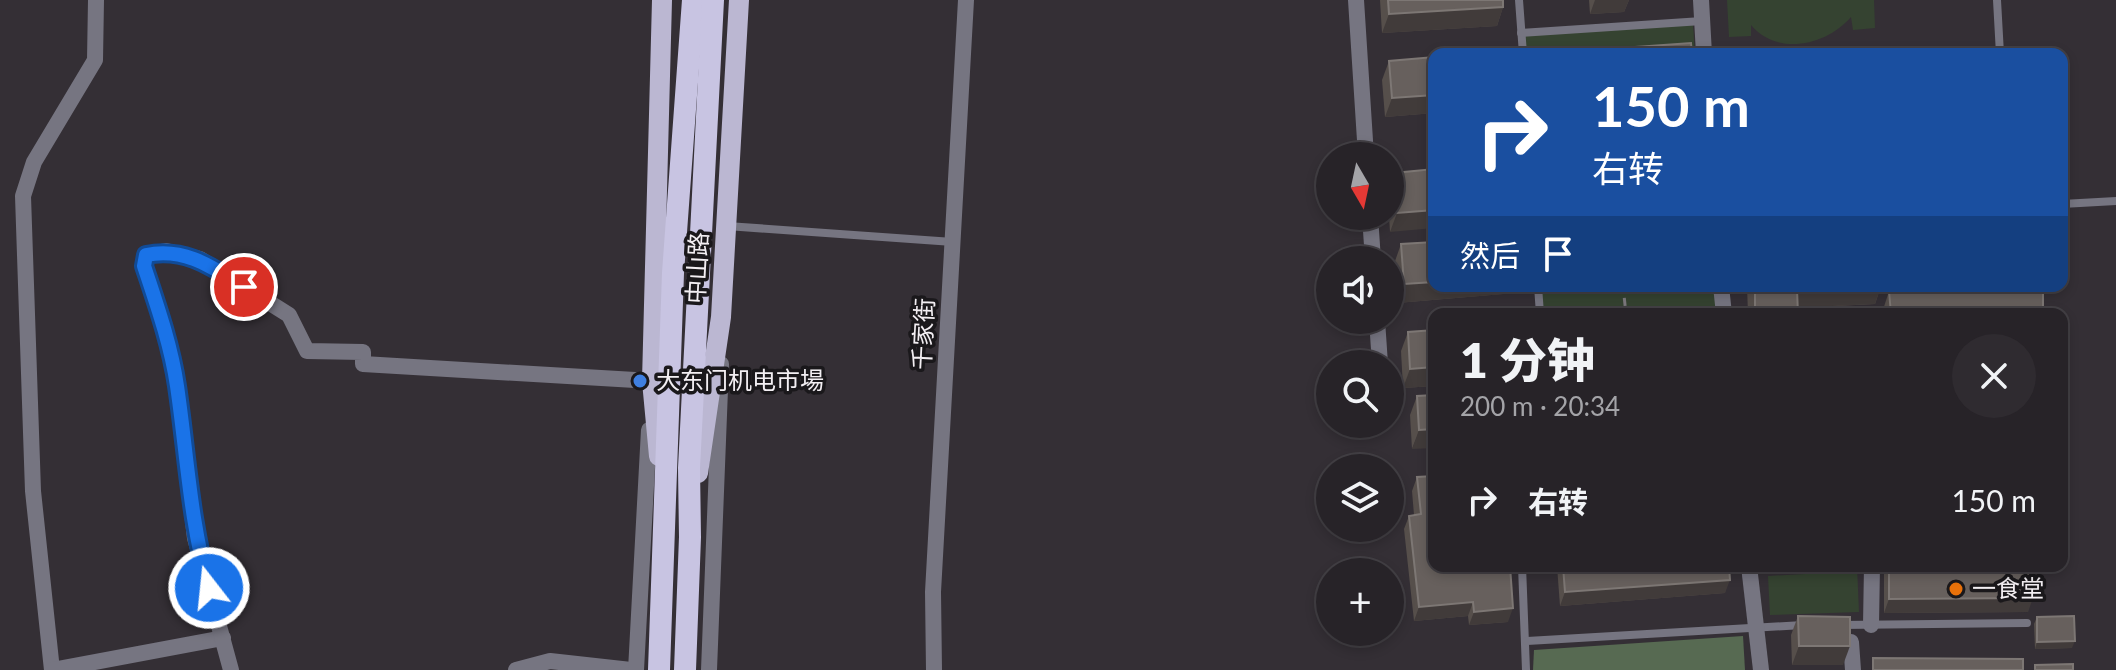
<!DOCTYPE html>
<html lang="zh">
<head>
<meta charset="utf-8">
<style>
	:root { --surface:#272328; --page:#2f2b30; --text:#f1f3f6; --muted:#a4a4a8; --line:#434045 }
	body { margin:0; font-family:Lato,"Noto Sans SC",sans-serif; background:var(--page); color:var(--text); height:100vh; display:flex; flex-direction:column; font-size:30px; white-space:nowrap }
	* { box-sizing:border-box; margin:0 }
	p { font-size:26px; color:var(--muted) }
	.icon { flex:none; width:44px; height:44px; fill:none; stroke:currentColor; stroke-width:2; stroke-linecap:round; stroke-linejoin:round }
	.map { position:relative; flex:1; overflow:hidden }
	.details { position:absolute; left:1428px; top:308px; width:640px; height:264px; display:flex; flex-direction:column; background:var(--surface); border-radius:16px; box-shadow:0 4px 12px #0003,0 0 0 2px var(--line) }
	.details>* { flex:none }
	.banner { position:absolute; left:1428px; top:48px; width:640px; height:244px; border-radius:16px; box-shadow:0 4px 12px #0003,0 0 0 2px var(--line); background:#1a4fa0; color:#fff; overflow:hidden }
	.needle { width:52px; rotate:171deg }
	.fabs { position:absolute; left:1316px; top:142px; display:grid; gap:16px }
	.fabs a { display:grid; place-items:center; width:88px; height:88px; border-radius:50%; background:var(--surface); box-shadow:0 4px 12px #0003,0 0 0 2px var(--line); font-size:40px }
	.pin { position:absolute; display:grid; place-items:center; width:68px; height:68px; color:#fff; margin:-34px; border:4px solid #fff; border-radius:50%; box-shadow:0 2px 8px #0007 }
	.me { position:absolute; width:88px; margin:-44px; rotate:344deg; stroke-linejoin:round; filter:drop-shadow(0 0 6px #0008) }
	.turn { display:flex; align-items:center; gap:28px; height:168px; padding:0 32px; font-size:36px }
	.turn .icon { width:104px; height:104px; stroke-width:2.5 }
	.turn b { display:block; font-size:56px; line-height:68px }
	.then { display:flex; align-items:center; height:76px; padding:0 32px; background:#0003; gap:16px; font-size:30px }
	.round { display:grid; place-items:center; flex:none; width:84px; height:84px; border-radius:42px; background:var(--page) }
	.headline { display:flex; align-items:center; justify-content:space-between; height:136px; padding:0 32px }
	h1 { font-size:48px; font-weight:800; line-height:60px }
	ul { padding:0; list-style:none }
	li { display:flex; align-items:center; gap:24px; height:112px; padding:0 32px }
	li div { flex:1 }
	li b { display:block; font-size:30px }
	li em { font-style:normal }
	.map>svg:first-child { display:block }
	.green { fill:#354331 }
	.forest { fill:#576a52 }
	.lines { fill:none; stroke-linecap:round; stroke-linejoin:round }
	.path { stroke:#7d797e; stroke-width:3; stroke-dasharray:8 4; stroke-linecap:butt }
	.service { stroke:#767581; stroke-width:8 }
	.minor { stroke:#767581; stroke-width:16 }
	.tertiary { stroke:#767581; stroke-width:16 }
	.primary { stroke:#bbb7d2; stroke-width:20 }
	.trunk { stroke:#c8c4e2; stroke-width:22 }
	.wall { fill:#564f4b }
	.shaded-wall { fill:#413b3a }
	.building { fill:#67605d; stroke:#7d7774; stroke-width:2 }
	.route-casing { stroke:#114b97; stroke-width:20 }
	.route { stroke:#1a73e8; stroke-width:14 }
	.shop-dot { fill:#3f7fe0; stroke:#1a181b; stroke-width:3 }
	.food-dot { fill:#e8710a; stroke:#1a181b; stroke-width:3 }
	.labels { text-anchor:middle; stroke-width:7; stroke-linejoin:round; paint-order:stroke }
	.street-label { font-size:24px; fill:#f3eff3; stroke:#1a181b }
	.poi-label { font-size:24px; fill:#f3eff3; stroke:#1a181b; text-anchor:start }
</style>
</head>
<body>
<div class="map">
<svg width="2116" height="670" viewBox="0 0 2116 670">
	<rect width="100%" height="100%" fill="#342f35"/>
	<!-- green -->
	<g class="green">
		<path d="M1727,0h147l1,28 -22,2 -2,-13c-24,28 -73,40 -100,8v11l-22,1z"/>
		<path d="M1693,25l2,29h-172l-2,-21z"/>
		<path d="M1539,286h176l2,28h-176z"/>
		<path d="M1841,566h16l2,46 -89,3 -2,-39 73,-4z"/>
	</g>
	<!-- forest -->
	<path class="forest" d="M1743,636l2,34h-212l1,-20z"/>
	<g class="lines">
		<!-- path -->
		<path class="path" d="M1623,286l3,28"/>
		<!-- service -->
		<g class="service">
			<path d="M1519,0l4,54"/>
			<path d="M1997,0l3,54"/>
			<path d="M1521,33l181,-12"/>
			<path d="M2062,204l54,-3"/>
			<path d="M727,226l226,16"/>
			<path d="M1538,286l2,28"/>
			<path d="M1522,566l4,104"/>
			<path d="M1840,625l187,-2"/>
			<path d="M1527,641l276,-16"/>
		</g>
		<!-- minor -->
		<g class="minor">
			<path d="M1356,0l10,156"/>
			<path d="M1701,0l3,54"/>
			<path d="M1370,216l3,44"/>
			<path d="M1721,286l3,28"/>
			<path d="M1377,320l3,44"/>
			<path d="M1749,566l12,104"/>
			<path d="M1871,625l1,-59"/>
			<path d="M1851,642l2,28"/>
			<path d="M52,670l-19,-179 -10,-295 11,-34 61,-102 1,-60"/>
			<path d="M52,670l171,-32"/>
			<path d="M231,670l-36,-132 -18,-155 -11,-50 -22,-67 2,-11 20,-4 34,8 89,56 18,36 56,1v12l289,17"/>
			<path d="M516,670l34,-9 81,9"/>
			<path d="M934,670l-1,-78 33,-592"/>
		</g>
		<!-- tertiary -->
		<g class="tertiary">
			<path d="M636,670l13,-240"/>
			<path d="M709,670l12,-306"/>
		</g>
		<!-- primary -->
		<g class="primary">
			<path d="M659,456l-7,-75 10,-381"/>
			<path d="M698,473l23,-156 18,-317"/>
		</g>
		<!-- trunk -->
		<g class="trunk">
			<path d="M659,670l14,-397 20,-273"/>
			<path d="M685,670l5,-133 -1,-69 24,-468"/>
		</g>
	</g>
	<!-- wall -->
	<g class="wall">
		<path d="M1380,0h123v7l-6,19 -115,7z"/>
		<path d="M1589,0h40l-5,12 -34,2z"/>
		<path d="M1434,57v56l-49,4 -3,-37 7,-19z"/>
		<path d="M1434,169l-44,63 -1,-16h1v-32l4,-11z"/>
		<path d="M1401,244l114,49 -118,10 -3,-39z"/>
		<path d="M1747,286h134l-6,18 -77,4v6h-50z"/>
		<path d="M1889,291l154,23h-160v-4z"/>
		<path d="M1434,330v56l-31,2 -2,-37 7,-19z"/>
		<path d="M1434,395l-22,54 -2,-34 7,-19z"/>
		<path d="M1417,477l91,145 -39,3 -1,-9 -54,5 -10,-92 5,-13 5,-1 -2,-24z"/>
		<path d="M1557,566h172l-4,27 -165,13z"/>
		<path d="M1884,566h149l-5,46 -144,1z"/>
		<path d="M1798,616l45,49h-51l-1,-30z"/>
		<path d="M2037,617l35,31 -37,1 -1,-25z"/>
	</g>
	<!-- shaded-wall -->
	<g class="shaded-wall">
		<path d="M1595,0h34l-5,12 -34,2z"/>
		<path d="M1503,7l-6,19 -115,7 7,-19z"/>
		<path d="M1434,95v18l-49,4 7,-19z"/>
		<path d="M1434,210v18l-44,4 7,-19z"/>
		<path d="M1434,282v4h84l-3,7 -118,10 7,-19z"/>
		<path d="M1854,286h27l-6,18 -85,4 7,-19z"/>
		<path d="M1434,367v19l-31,2 7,-19z"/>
		<path d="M1434,429v19l-22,1 7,-19z"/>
		<path d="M1730,580l-5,13 -165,13 5,-14z"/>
		<path d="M2033,598l-5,14 -144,1 5,-14z"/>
		<path d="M1473,602l-5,14 -54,5 5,-14z"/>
		<path d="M1513,608l-5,14 -39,3 5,-13z"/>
		<path d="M2075,641l-3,7 -37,1 2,-7z"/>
		<path d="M1799,646h51l-7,19h-51z"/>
	</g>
	<!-- building -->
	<g class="building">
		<path d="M1388,0h115v7l-114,7z"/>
		<path d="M1691,43l1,11h-142v-1z"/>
		<path d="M1876,51l1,3h-34z"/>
		<path d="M1507,52v2h-32z"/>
		<path d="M1434,57v38l-42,3 -3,-37z"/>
		<path d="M1434,169v41l-37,3 -3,-40z"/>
		<path d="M1434,242v40l-30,2 -3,-40z"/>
		<path d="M1755,286h99l-57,3 1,25h-43z"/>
		<path d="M1995,286h48v28h-152l-2,-23z"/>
		<path d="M1434,330v37l-24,2 -2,-37z"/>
		<path d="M1434,395v34l-15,1 -2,-34z"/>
		<path d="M1434,476v90h76l3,42 -39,4 -1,-10 -54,5 -10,-91 12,-2 -4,-37z"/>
		<path d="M1563,566h166l1,14 -165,12z"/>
		<path d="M1889,566h144v32l-144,1z"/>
		<path d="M1798,616l52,1v29h-51z"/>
		<path d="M2074,616l1,25 -38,1v-25z"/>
		<path d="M1873,658l150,1v11h-150z"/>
		<path d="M2073,664v6h-38v-5z"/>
	</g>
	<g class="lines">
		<!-- route casing -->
		<g class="route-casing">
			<path id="route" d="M209,588c-19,-67 -22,-134 -32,-202 -6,-41 -20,-81 -33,-120l2,-11c39,-8 66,12 98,32"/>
		</g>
		<!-- route -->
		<use href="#route" class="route"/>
	</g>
	<!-- markers -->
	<circle class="shop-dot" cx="640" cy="381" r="8"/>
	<circle class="food-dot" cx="1956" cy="589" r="8"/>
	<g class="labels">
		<!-- street labels -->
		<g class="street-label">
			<text transform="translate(698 268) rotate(-87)" y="8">中山路</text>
			<text transform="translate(924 334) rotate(-87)" y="8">千家街</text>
		</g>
		<!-- poi labels -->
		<g class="poi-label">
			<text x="656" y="389">大东门机电市場</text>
			<text x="1972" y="597">一食堂</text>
		</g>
	</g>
</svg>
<div class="fabs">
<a><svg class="needle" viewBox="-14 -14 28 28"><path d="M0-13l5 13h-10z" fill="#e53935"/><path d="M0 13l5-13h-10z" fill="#a4a4a8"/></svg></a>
<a><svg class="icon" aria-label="sound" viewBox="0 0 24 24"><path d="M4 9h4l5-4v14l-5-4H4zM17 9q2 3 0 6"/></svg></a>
<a><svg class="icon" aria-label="search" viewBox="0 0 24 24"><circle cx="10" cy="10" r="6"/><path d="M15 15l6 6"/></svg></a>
<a><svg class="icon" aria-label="layers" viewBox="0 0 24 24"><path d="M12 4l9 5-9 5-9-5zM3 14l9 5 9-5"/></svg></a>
<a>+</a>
</div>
<div class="pin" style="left:244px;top:287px;background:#d93025"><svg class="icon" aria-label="arrive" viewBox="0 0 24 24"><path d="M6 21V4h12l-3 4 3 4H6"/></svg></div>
<svg class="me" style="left:209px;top:588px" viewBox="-20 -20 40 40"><circle r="17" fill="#1a73e8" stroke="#fff" stroke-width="3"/><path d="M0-11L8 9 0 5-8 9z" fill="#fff"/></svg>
<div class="banner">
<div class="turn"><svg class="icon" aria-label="right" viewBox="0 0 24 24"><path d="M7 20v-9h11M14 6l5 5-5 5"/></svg><div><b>150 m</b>右转</div></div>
<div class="then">然后<svg class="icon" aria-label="arrive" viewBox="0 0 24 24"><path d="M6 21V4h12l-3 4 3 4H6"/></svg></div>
</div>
<section class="details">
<div class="headline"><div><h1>1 分钟</h1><p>200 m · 20:34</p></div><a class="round"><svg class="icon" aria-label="close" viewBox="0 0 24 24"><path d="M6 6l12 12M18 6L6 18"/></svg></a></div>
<ul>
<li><svg class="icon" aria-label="right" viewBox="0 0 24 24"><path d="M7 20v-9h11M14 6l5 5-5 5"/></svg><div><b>右转</b></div><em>150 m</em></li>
</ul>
</section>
</div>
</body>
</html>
